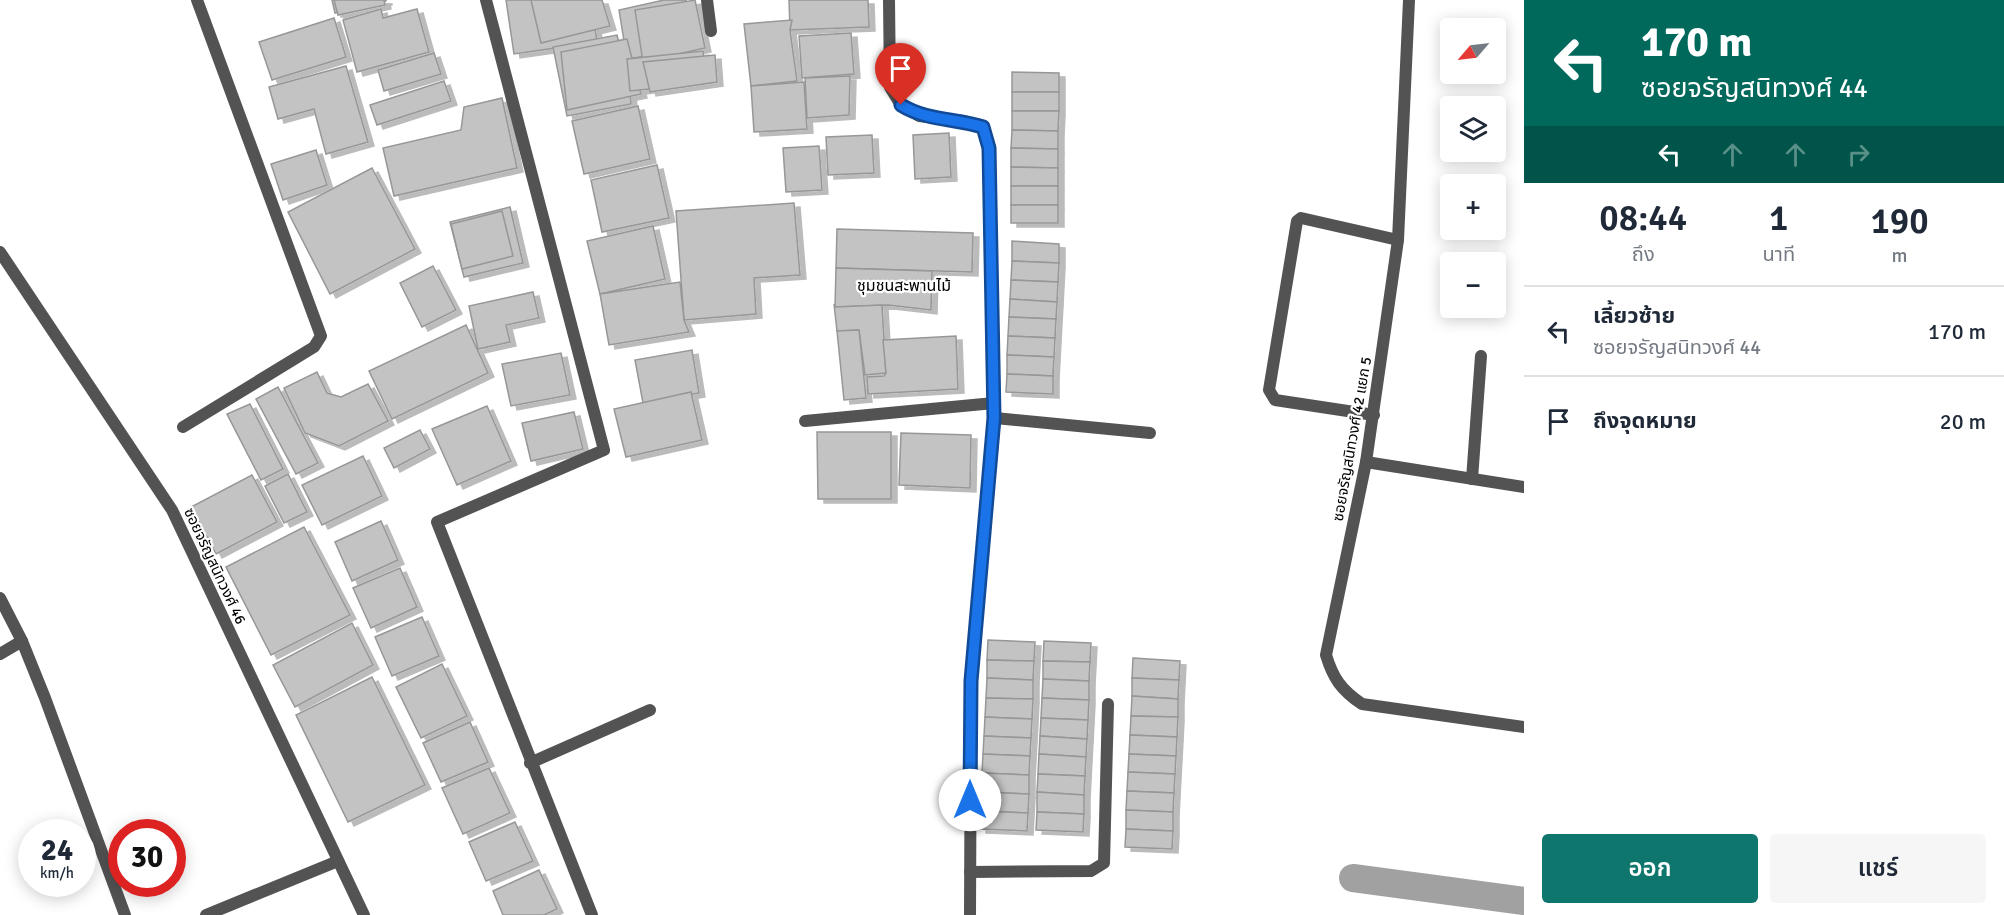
<!DOCTYPE html>
<html lang="th">
<head>
<meta charset="utf-8">
<style>
	:root { --surface:#fff; --page:#f6f6f7; --text:#1f2937; --muted:#747a83; --line:#e0e1e3; --accent:#0f766e }
	body { margin:0; font-family:Signika,"Noto Sans Thai",sans-serif; background:var(--page); color:var(--text); height:100vh; display:flex; flex-direction:column; font-size:22px; white-space:nowrap }
	* { box-sizing:border-box; margin:0 }
	p { font-size:20px; color:var(--muted) }
	.icon { flex:none; width:33px; height:33px; fill:none; stroke:currentColor; stroke-width:2; stroke-linecap:round; stroke-linejoin:round }
	.map { position:relative; flex:1; overflow:hidden }
	.drawer { display:flex; flex-direction:column; background:var(--surface); width:480px }
	.drawer>* { flex:none }
	.banner { background:#00695c; color:#fff; overflow:hidden }
	.needle { width:39px; rotate:242deg }
	.buttons { position:absolute; left:1440px; top:18px; display:grid; gap:12px }
	.buttons a { display:grid; place-items:center; width:66px; height:66px; border-radius:6px; background:var(--surface); box-shadow:0 3px 15px #0003; font-size:30px }
	.speed { position:absolute; left:18px; top:819px; display:flex; gap:12px; font-size:30px; font-weight:700; text-align:center }
	.speed>* { display:grid; place-content:center; width:78px; height:78px; border-radius:50%; background:var(--surface); box-shadow:0 3px 15px #0003; line-height:1 }
	.speed small { font-size:15px; font-weight:400 }
	.speed .limit { border:9px solid #d22; background:#fff; color:#111 }
	.pin { position:absolute; display:grid; place-items:center; width:51px; height:51px; color:#fff; margin:-62px -26px; border-radius:50% 50% 50% 0; rotate:-45deg; box-shadow:0 0 6px #0007 }
	.pin .icon { rotate:45deg }
	.me { position:absolute; width:66px; margin:-33px; rotate:0deg; stroke-linejoin:round; filter:drop-shadow(0 0 4px #0008) }
	.turn { display:flex; align-items:center; gap:21px; height:126px; padding:0 18px; font-size:27px }
	.turn .icon { width:78px; height:78px; stroke-width:2.5 }
	.turn b { display:block; font-size:42px; line-height:51px }
	.lanes { display:flex; align-items:center; height:57px; padding:0 18px; background:#0003; justify-content:center; gap:30px; direction:ltr }
	.lanes .off { opacity:.35 }
	.eta { display:flex; justify-content:space-evenly; align-items:center; height:102px; text-align:center }
	.eta b { font-size:36px; font-weight:600; line-height:42px }
	.cta { display:flex; gap:12px; margin-top:auto; padding:12px 18px }
	.cta a { flex:1; height:69px; border-radius:6px; background:var(--accent); color:#fff; font-size:24px; font-weight:600; line-height:69px; text-align:center }
	.cta a+a { background:var(--page); color:var(--text) }
	ul { padding:0; list-style:none }
	li { display:flex; align-items:center; gap:18px; height:90px; padding:0 18px; border-top:2px solid var(--line) }
	li div { flex:1 }
	li b { display:block; font-size:22px }
	li em { font-style:normal }
	main { display:flex; flex:1; min-height:0 }
	.map>svg:first-child { display:block }
	.lines { fill:none; stroke-linecap:round; stroke-linejoin:round }
	.canal { stroke:#a1a1a1; stroke-width:28 }
	.building { fill:#c3c3c3; stroke:#979797; stroke-width:1.5; filter:url(#shadow) }
	.lane { stroke:#535353; stroke-width:12 }
	.street { stroke:#535353; stroke-width:12 }
	.route-casing { stroke:#114b97; stroke-width:15 }
	.route { stroke:#1a73e8; stroke-width:10 }
	.labels { text-anchor:middle; stroke-width:4.5; stroke-linejoin:round; paint-order:stroke }
	.street-label { font-size:15px; fill:#000; stroke:#fff }
	.neighbourhood-label { font-size:16px; fill:#000; stroke:#fff }
</style>
</head>
<body>
<main>
<div class="map">
<svg width="1524" height="915" viewBox="0 0 1524 915">
	<defs>
		<filter id="shadow"><feDropShadow dx="6" dy="4" stdDeviation="0" flood-color="#0004"/></filter>
	</defs>
	<rect width="100%" height="100%" fill="#fff"/>
	<g class="lines">
		<!-- canal -->
		<path class="canal" d="M1353,878l171,23"/>
	</g>
	<!-- building -->
	<g class="building">
		<path d="M332,0h54v1l-51,12z"/>
		<path d="M334,0h50l1,5 -47,10z"/>
		<path d="M506,0h85l6,42 -83,12z"/>
		<path d="M531,0h71l8,26 -69,17z"/>
		<path d="M664,0h22l11,48 -70,11 -8,-49z"/>
		<path d="M695,0l10,48 -62,14 -8,-52z"/>
		<path d="M789,0h79l1,27 -79,3z"/>
		<path d="M381,9l2,9 34,-9 12,43 -72,20 -14,-52z"/>
		<path d="M334,18l12,39 -74,23 -13,-38z"/>
		<path d="M792,20l-2,10 7,51 -46,5 -7,-62z"/>
		<path d="M851,33l3,41 -52,4 -3,-42z"/>
		<path d="M617,35l13,56 1,13 -64,12 -14,-69z"/>
		<path d="M627,39l14,55 -74,16 -6,-58z"/>
		<path d="M703,51l4,32 -77,8 -3,-32z"/>
		<path d="M434,53l7,21 -57,17 -6,-21z"/>
		<path d="M715,55l2,27 -67,10 -7,-30z"/>
		<path d="M346,66l22,76 -42,12 -12,-45 -36,10 -9,-32z"/>
		<path d="M1012,72l47,1v19h-47z"/>
		<path d="M850,76l-1,39 -42,3 -2,-40z"/>
		<path d="M444,81l7,20 -74,24 -7,-20z"/>
		<path d="M804,82l3,47 -53,3 -3,-46z"/>
		<rect x="1012" y="92" width="47" height="19"/>
		<path d="M502,98l15,70 -123,28 -11,-48 78,-18 3,-23z"/>
		<path d="M638,106l12,53 -66,15 -12,-53z"/>
		<path d="M1012,111h47l-1,20 -46,-1z"/>
		<path d="M1012,130l46,1v18l-47,-1z"/>
		<path d="M949,133l2,44 -36,2 -2,-44z"/>
		<path d="M872,135l2,38 -46,2 -2,-38z"/>
		<path d="M819,146l3,44 -36,2 -3,-44z"/>
		<path d="M1011,148l47,1v19l-47,-1z"/>
		<path d="M316,150l11,35 -44,15 -12,-36z"/>
		<path d="M657,165l12,53 -67,14 -11,-52z"/>
		<path d="M1011,167l47,1v18h-47z"/>
		<path d="M372,168l43,81 -85,45 -42,-82z"/>
		<rect x="1011" y="186" width="47" height="19"/>
		<path d="M794,203l6,72 -46,3 2,36 -72,6 -8,-109z"/>
		<rect x="1011" y="205" width="47" height="18"/>
		<path d="M510,207l13,56 -59,14 -14,-55z"/>
		<path d="M502,211l11,45 -51,13 -11,-45z"/>
		<path d="M653,226l12,53 -65,15 -13,-53z"/>
		<path d="M837,229l136,4 -1,39 -136,-4z"/>
		<path d="M1012,241l47,3v19l-47,-2z"/>
		<path d="M1012,261l47,2 -1,19 -47,-2z"/>
		<path d="M433,266l23,44 -34,17 -22,-44z"/>
		<path d="M836,268l96,3 -1,39 -43,-5 -53,2z"/>
		<path d="M1011,280l47,2 -1,20 -47,-3z"/>
		<path d="M680,282l4,38 5,12 -80,13 -9,-51z"/>
		<path d="M533,292l6,26 -33,7 4,17 -32,7 -9,-43z"/>
		<path d="M1010,299l47,3 -1,17 -47,-2z"/>
		<path d="M834,304l1,3 47,-2 4,68 -21,2 -6,-45 -22,1z"/>
		<path d="M1009,317l47,2 -1,19 -47,-2z"/>
		<path d="M466,325l22,48 -96,46 -23,-48z"/>
		<path d="M859,330l7,68 -22,2 -7,-69z"/>
		<path d="M956,336l2,53 -90,5 -1,-17 17,-1 2,-3 -3,-33z"/>
		<path d="M1008,336l47,2 -1,19 -47,-2z"/>
		<path d="M692,350l7,43 -56,10 -8,-43z"/>
		<path d="M561,353l9,42 -59,11 -9,-42z"/>
		<path d="M1007,355l47,2 -1,19 -46,-2z"/>
		<path d="M317,372l10,21 14,4 27,-13 20,37 -49,25 -34,-13 -21,-45z"/>
		<path d="M1007,374l46,2v18l-47,-2z"/>
		<path d="M278,387l40,76 -22,11 -40,-75z"/>
		<path d="M691,392l11,48 -76,17 -12,-48z"/>
		<path d="M250,404l33,65 -22,11 -34,-66z"/>
		<path d="M487,406l24,55 -54,24 -25,-56z"/>
		<path d="M574,412l9,37 -52,12 -9,-38z"/>
		<path d="M420,430l10,19 -36,19 -10,-20z"/>
		<path d="M817,432h74v67h-73z"/>
		<path d="M901,433l70,2 -1,53 -71,-3z"/>
		<path d="M363,456l19,40 -60,29 -20,-40z"/>
		<path d="M288,474l19,38 -23,11 -19,-37z"/>
		<path d="M252,475l25,47 -61,32 -25,-47z"/>
		<path d="M381,521l17,39 -46,21 -17,-39z"/>
		<path d="M304,527l46,88 -79,40 -45,-88z"/>
		<path d="M400,568l17,39 -46,21 -18,-40z"/>
		<path d="M422,617l17,39 -47,20 -17,-39z"/>
		<path d="M352,623l21,42 -78,42 -22,-42z"/>
		<path d="M988,640l47,2 -1,19 -47,-1z"/>
		<path d="M1044,641l47,2 -1,19 -47,-1z"/>
		<path d="M1133,658l47,3 -1,19 -47,-2z"/>
		<path d="M987,660l47,1 -1,19 -46,-2z"/>
		<path d="M1043,661l47,1 -1,19 -46,-2z"/>
		<path d="M442,664l25,52 -46,22 -25,-51z"/>
		<path d="M372,677l53,108 -77,37 -52,-107z"/>
		<path d="M987,678l46,2v19l-47,-1z"/>
		<path d="M1132,678l47,2 -1,19 -46,-3z"/>
		<path d="M1043,679l46,2v19l-47,-2z"/>
		<path d="M1132,696l46,3v18l-47,-1z"/>
		<path d="M986,698l47,1 -1,20 -47,-2z"/>
		<path d="M1042,698l47,2 -1,20 -47,-2z"/>
		<path d="M1131,716l47,1 -1,20 -47,-2z"/>
		<path d="M985,717l47,2 -1,19 -47,-2z"/>
		<path d="M1041,718l47,2 -1,19 -47,-3z"/>
		<path d="M470,722l18,40 -47,20 -18,-39z"/>
		<path d="M1130,735l47,2 -1,19 -47,-2z"/>
		<path d="M984,736l47,2 -1,18 -47,-2z"/>
		<path d="M1040,736l47,3 -1,18 -47,-3z"/>
		<path d="M983,754l47,2 -1,19 -47,-2z"/>
		<path d="M1039,754l47,3 -1,19 -47,-2z"/>
		<path d="M1129,754l47,2 -1,18 -47,-2z"/>
		<path d="M489,768l21,45 -47,21 -21,-46z"/>
		<path d="M1128,772l47,2 -1,19 -47,-2z"/>
		<path d="M982,773l47,2v19l-47,-2z"/>
		<path d="M1038,774l47,2 -1,19 -47,-3z"/>
		<path d="M1127,791l47,2 -1,19 -47,-2z"/>
		<path d="M982,792l47,2 -1,19 -47,-2z"/>
		<path d="M1037,792l47,3v19l-47,-2z"/>
		<path d="M1126,810l47,2v19l-47,-2z"/>
		<path d="M981,811l47,2 -1,18 -47,-2z"/>
		<path d="M1037,812l47,2 -1,18 -47,-2z"/>
		<path d="M515,822l18,39 -47,20 -17,-39z"/>
		<path d="M1126,829l47,2 -1,18 -47,-2z"/>
		<path d="M539,870l18,39 -13,6h-41l-10,-24z"/>
	</g>
	<g class="lines">
		<!-- lane -->
		<g class="lane">
			<path d="M1374,415l-99,-15 -6,-10 28,-169 4,-3 97,22"/>
			<path d="M995,418l155,15"/>
			<path d="M805,421l189,-18"/>
			<path d="M1366,462l158,25"/>
			<path d="M1472,479l9,-123"/>
			<path d="M970,872l121,-1 13,-8 4,-159"/>
		</g>
		<!-- street -->
		<g class="street">
			<path d="M486,0l118,450 -167,72 155,393"/>
			<path d="M707,0l4,31"/>
			<path d="M889,0l1,87 11,18 18,11 45,5 19,6 6,22 6,269 -24,263 -1,234"/>
			<path d="M1409,0l-11,240 -32,222 -40,193c7,23 15,35 36,49l162,23"/>
			<path d="M0,252l172,258 192,405"/>
			<path d="M183,427l131,-80 7,-11 -124,-336"/>
			<path d="M0,598l22,43 23,57 80,217"/>
			<path d="M0,654l22,-13"/>
			<path d="M530,763l120,-53"/>
			<path d="M206,915l132,-54"/>
		</g>
	</g>
	<g class="lines">
		<!-- route casing -->
		<g class="route-casing">
			<path id="route" d="M901,105c26,16 53,13 82,22l6,21 5,270 -23,263 -1,119"/>
		</g>
		<!-- route -->
		<use href="#route" class="route"/>
	</g>
	<g class="labels">
		<!-- street labels -->
		<g class="street-label">
			<text transform="translate(1352 439) rotate(-80)" y="5">ซอยจรัญสนิทวงศ์ 42 แยก 5</text>
			<text transform="translate(215 566) rotate(65)" y="5">ซอยจรัญสนิทวงศ์ 46</text>
		</g>
		<!-- neighbourhood labels -->
		<g class="neighbourhood-label">
			<text x="904" y="291">ชุมชนสะพานไม้</text>
		</g>
	</g>
</svg>
<div class="buttons">
<a><svg class="needle" viewBox="-14 -14 28 28"><path d="M0-13l5 13h-10z" fill="#e53935"/><path d="M0 13l5-13h-10z" fill="#747a83"/></svg></a>
<a><svg class="icon" aria-label="layers" viewBox="0 0 24 24"><path d="M12 4l9 5-9 5-9-5zM3 14l9 5 9-5"/></svg></a>
<a>+</a>
<a>−</a>
</div>
<div class="speed"><div>24<small>km/h</small></div><div class="limit">30</div></div>
<div class="pin" style="left:901px;top:105px;background:#d93025"><svg class="icon" aria-label="arrive" viewBox="0 0 24 24"><path d="M6 21V4h12l-3 4 3 4H6"/></svg></div>
<svg class="me" style="left:970px;top:800px" viewBox="-20 -20 40 40"><circle r="19" fill="#fff"/><path d="M0-13L10 11 0 6-10 11z" fill="#1a73e8"/></svg>
</div>
<section class="drawer">
<div class="banner">
<div class="turn"><svg class="icon" aria-label="left" viewBox="0 0 24 24"><path d="M17 20v-9H6M10 6l-5 5 5 5"/></svg><div><b>170 m</b>ซอยจรัญสนิทวงศ์ 44</div></div>
<div class="lanes"><svg class="icon" aria-label="left" viewBox="0 0 24 24"><path d="M17 20v-9H6M10 6l-5 5 5 5"/></svg><svg class="icon off" aria-label="ahead" viewBox="0 0 24 24"><path d="M12 20V5M6 11l6-6 6 6"/></svg><svg class="icon off" aria-label="ahead" viewBox="0 0 24 24"><path d="M12 20V5M6 11l6-6 6 6"/></svg><svg class="icon off" aria-label="right" viewBox="0 0 24 24"><path d="M7 20v-9h11M14 6l5 5-5 5"/></svg></div>
</div>
<div class="eta">
<div><b>08:44</b><p>ถึง</p></div>
<div><b>1</b><p>นาที</p></div>
<div><b>190</b><p>m</p></div>
</div>
<ul>
<li><svg class="icon" aria-label="left" viewBox="0 0 24 24"><path d="M17 20v-9H6M10 6l-5 5 5 5"/></svg><div><b>เลี้ยวซ้าย</b><p>ซอยจรัญสนิทวงศ์ 44</p></div><em>170 m</em></li>
<li><svg class="icon" aria-label="arrive" viewBox="0 0 24 24"><path d="M6 21V4h12l-3 4 3 4H6"/></svg><div><b>ถึงจุดหมาย</b></div><em>20 m</em></li>
</ul>
<div class="cta"><a>ออก</a><a>แชร์</a></div>
</section>
</main>
</body>
</html>
